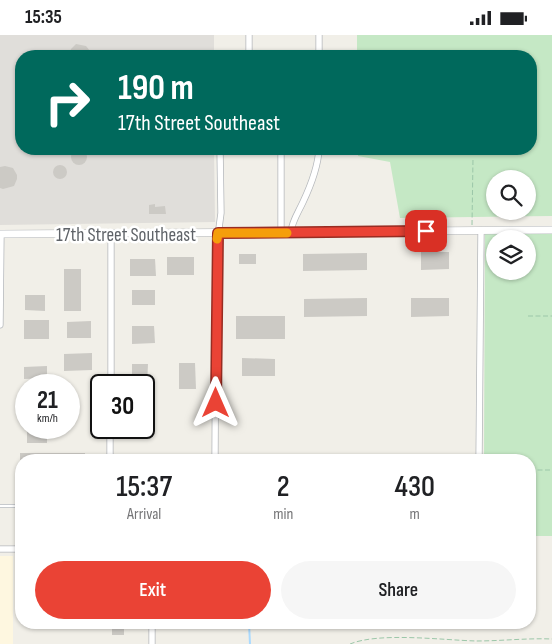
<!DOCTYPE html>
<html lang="en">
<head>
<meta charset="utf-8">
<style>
	:root { --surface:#fff; --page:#f6f6f6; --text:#202124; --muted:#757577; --accent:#ea4335 }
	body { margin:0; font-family:"Sofia Sans Condensed",sans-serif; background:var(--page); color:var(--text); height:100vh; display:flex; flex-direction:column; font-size:19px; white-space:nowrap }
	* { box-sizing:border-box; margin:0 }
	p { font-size:16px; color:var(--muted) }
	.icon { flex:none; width:28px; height:28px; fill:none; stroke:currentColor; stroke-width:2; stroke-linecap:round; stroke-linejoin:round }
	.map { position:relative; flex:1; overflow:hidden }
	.panel { position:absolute; left:15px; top:419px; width:521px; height:175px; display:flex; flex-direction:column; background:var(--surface); border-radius:20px; box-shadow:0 1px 4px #0004 }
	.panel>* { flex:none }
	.hud { position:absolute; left:15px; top:15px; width:522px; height:105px; border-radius:20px; box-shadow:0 1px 4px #0004; background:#00695c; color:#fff; overflow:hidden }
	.controls { position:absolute; left:486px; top:135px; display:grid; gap:10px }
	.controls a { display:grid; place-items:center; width:50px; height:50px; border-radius:50%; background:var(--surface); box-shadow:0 1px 4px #0004; font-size:25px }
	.speed { position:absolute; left:15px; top:339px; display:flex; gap:10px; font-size:25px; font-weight:700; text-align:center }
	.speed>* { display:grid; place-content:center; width:65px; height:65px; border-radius:50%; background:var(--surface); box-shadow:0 1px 4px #0004; line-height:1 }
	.speed small { font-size:12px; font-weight:400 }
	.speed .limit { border:2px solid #111; border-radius:8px; background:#fff; color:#111 }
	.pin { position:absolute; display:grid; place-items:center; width:42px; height:42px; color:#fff; margin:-21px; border-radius:10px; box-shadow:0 2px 8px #0006 }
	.me { position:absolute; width:55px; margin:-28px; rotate:0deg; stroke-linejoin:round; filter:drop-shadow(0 0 4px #0008) }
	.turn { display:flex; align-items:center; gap:18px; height:105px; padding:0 20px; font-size:22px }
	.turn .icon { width:65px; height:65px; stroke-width:2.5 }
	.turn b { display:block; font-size:35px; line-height:42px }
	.eta { display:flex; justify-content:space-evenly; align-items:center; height:85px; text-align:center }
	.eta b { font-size:30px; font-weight:600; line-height:35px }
	.button { display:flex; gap:10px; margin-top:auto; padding:10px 20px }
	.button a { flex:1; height:58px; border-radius:30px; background:var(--accent); color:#fff; font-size:20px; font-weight:600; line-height:58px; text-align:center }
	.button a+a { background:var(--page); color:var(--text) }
	.status { display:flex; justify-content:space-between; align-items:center; height:35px; padding:0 25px; background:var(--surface); direction:ltr }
	.status svg { height:14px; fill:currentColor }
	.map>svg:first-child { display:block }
	.commercial { fill:#fef7e0 }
	.industrial { fill:#e0deda }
	.green { fill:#c5e8c5; fill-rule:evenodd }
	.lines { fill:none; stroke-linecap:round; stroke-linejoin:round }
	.stream { stroke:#aadaff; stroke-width:2 }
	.building { fill:#cccac5 }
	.service-casing { stroke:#b5b8bc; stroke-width:4 }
	.minor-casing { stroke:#b5b8bc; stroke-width:7 }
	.tertiary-casing { stroke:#b5b8bc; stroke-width:8 }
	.path { stroke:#9cc7a9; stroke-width:1; stroke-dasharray:5 2.5; stroke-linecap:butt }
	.service { stroke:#fff; stroke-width:2.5 }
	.minor { stroke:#fff; stroke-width:5.5 }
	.tertiary { stroke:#fff; stroke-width:7 }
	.route-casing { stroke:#982c22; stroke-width:12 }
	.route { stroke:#ea4335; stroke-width:9 }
	.slow { stroke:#f59e0b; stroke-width:9 }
	.labels { text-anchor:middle; stroke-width:5; stroke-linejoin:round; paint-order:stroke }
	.street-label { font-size:19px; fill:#5f6368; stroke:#fff }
</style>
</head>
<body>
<div class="status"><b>15:35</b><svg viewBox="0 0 49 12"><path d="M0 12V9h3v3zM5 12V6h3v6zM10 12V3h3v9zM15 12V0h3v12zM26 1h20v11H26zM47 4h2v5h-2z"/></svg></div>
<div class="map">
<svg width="552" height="609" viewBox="0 0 552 609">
	<rect width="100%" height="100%" fill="#f1efe8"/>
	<!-- commercial -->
	<rect class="commercial" x="0" y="521" width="13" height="88"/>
	<!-- industrial -->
	<path class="industrial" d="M0,0h214v21h-193v93h193l1,73 -215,3z"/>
	<!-- green -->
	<g class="green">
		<path d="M357,0h195v181l-152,2 -10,-56 -32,-6v-7h173v-93h-174zM495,144h33v32h-33z"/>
		<path d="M485,199h67v302h-22v-76h-46zM495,204h33v32h-33z"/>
	</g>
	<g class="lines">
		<!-- stream -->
		<path class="stream" d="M249,588l1,21"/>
	</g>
	<!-- building -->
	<g class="building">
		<path d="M76,9l10,2 4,5v5h-21l2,-7z"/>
		<circle cx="79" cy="122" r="8"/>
		<circle cx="60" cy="137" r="7"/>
		<path d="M5,131l8,2 4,7v4l-3,7 -11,3 -3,-1v-21z"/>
		<path d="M155,169v3l10,-1 1,8h-17v-9z"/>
		<path d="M421,217h28v17l-28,1z"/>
		<path d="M367,218v17l-64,1v-17z"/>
		<rect x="239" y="219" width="17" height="10"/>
		<rect x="167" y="222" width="27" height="18"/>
		<path d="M130,224h25l1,17h-26z"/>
		<rect x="64" y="234" width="17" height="42"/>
		<rect x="132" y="255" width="23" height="15"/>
		<path d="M25,260h20v16l-20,-1z"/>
		<path d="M367,263v18l-63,1v-18z"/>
		<path d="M411,263h38v18l-38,1z"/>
		<rect x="236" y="281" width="49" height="23"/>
		<rect x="24" y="285" width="25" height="19"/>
		<path d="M91,286v17h-24v-16z"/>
		<path d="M132,291h22l1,17 -23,1z"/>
		<path d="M92,318v17l-28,1v-17z"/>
		<path d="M242,323l33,1v17h-33z"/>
		<path d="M179,328h16l1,26h-17z"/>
		<path d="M132,329h16l-1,21h-15z"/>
		<path d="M47,331v12l-23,1v-12z"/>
		<rect x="27" y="392" width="20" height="16"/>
		<rect x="20" y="418" width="65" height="7"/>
		<rect x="112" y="588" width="12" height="12"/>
	</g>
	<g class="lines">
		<!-- service casing -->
		<g class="service-casing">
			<path id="service" d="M0,471h21"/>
		</g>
		<!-- minor casing -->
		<g class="minor-casing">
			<g id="minor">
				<path d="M249,0v21"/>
				<path d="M319,0v21"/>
				<path d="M281,114v84"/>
				<path d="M291,197c1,-11 7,-19 12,-30 8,-17 15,-34 16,-53"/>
				<path d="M0,290l1,-91"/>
				<path d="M111,350v-151"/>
				<path d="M110,425v-33"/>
				<path d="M215,425l1,-209 5,-38 -1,-64"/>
				<path d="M479,425l2,-229"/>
				<path d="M0,514h21"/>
				<path d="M152,588v21"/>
			</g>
		</g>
		<!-- tertiary casing -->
		<g class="tertiary-casing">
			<path id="tertiary" d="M0,199l552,-4"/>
		</g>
		<!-- path -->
		<g class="path">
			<path d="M472,190l1,-67"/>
			<path d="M528,281h24"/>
			<path d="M530,435h22"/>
			<path d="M350,609c29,-12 92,-4 126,-3 25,0 50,-3 76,-2"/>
		</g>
		<!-- service -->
		<use href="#service" class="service"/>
		<!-- minor -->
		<use href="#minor" class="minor"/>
		<!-- tertiary -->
		<use href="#tertiary" class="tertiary"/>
	</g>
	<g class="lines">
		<!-- route casing -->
		<g class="route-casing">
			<path id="route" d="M216,368l2,-170 208,-2"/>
		</g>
		<!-- route -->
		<use href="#route" class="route"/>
		<!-- slow -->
		<path class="slow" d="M217,204l1,-6h69"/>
	</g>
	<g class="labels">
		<!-- street labels -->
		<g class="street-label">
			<text x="126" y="206">17th Street Southeast</text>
		</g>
	</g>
</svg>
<div class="controls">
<a><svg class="icon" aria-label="search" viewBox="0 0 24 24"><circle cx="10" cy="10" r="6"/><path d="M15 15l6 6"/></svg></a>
<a><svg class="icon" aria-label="layers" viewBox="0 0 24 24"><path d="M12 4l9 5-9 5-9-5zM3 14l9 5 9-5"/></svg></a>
</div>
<div class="speed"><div>21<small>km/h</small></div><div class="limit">30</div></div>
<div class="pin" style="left:426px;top:196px;background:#d93025"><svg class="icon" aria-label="arrive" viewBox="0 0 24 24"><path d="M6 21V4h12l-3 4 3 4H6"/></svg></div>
<svg class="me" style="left:216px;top:368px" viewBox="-20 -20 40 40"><path d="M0-17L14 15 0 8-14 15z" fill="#ea4335" stroke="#fff" stroke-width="4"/></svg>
<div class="hud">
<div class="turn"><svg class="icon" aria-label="right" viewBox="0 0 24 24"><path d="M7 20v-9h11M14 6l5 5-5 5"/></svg><div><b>190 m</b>17th Street Southeast</div></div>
</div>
<section class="panel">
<div class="eta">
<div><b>15:37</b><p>Arrival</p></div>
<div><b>2</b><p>min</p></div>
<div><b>430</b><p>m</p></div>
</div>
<div class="button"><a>Exit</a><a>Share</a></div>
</section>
</div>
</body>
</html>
